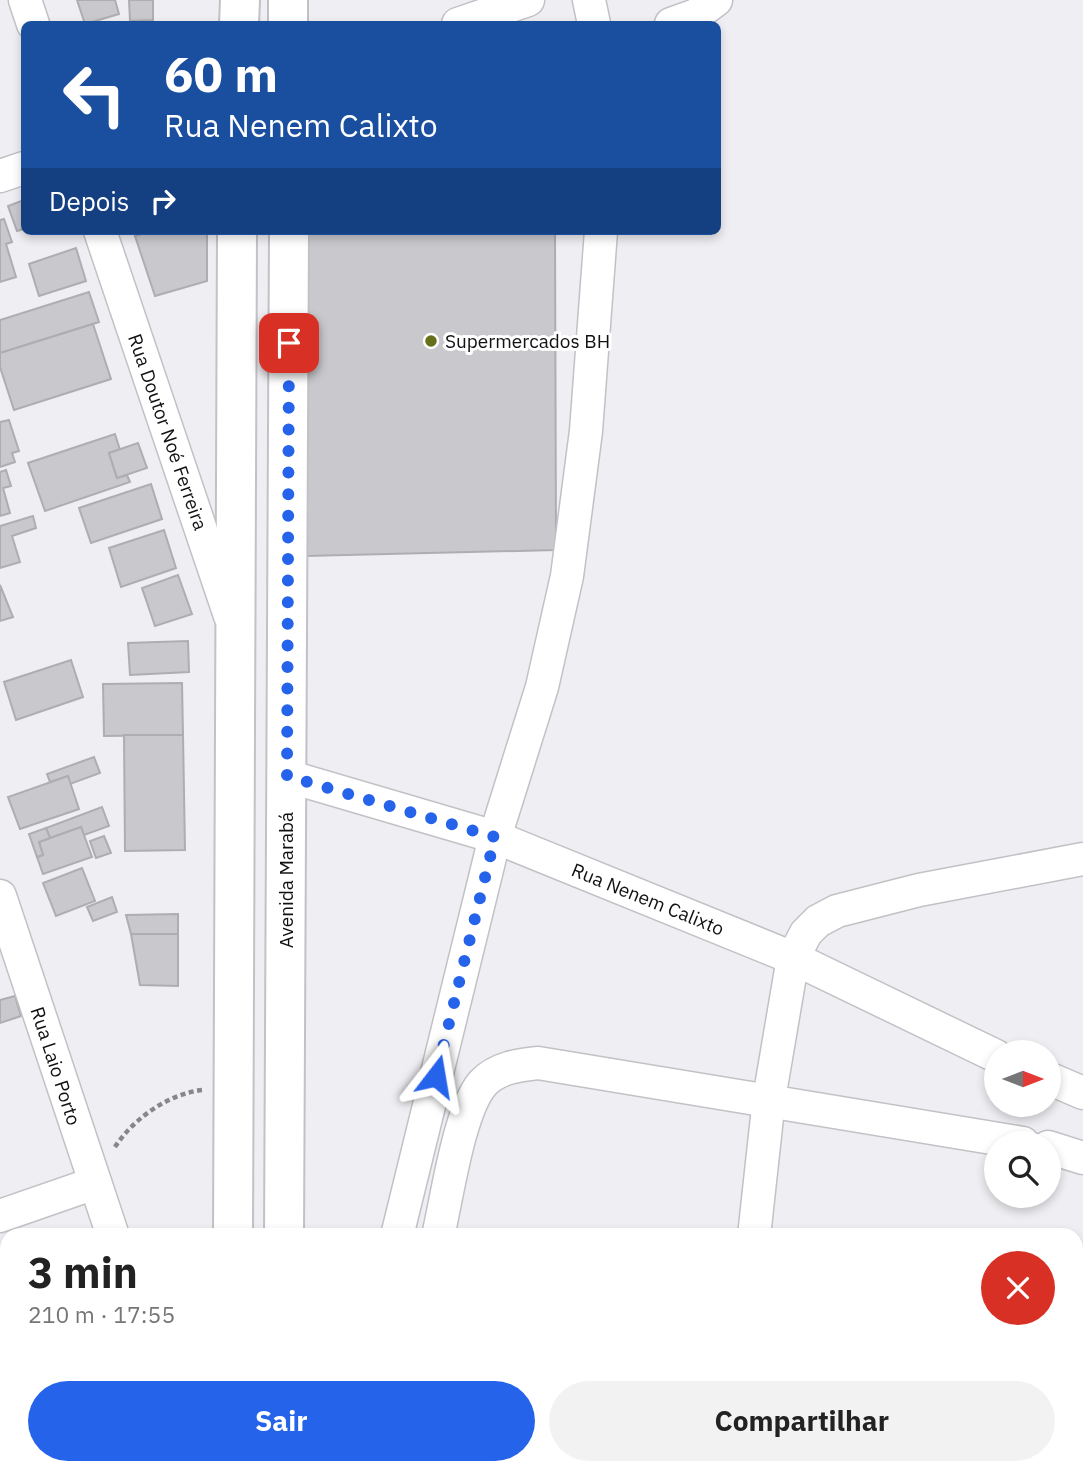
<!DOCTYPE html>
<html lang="pt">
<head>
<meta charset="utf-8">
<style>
	:root { --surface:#fff; --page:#f2f2f2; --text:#222; --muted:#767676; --accent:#2563eb }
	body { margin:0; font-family:"IBM Plex Sans",sans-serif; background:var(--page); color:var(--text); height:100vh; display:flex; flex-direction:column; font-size:26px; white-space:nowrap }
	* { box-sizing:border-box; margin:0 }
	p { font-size:23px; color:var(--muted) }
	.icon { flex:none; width:38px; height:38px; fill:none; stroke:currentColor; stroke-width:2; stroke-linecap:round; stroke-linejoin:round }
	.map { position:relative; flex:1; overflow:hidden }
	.sheet { position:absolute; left:0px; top:1228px; width:1083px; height:247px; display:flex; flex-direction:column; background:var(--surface); border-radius:21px 21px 0 0; box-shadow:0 4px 10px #0003 }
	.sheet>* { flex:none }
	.guide { position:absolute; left:21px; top:21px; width:700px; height:214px; border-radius:10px; box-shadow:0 4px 10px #0003; background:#1a4fa0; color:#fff; overflow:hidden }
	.needle { width:46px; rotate:90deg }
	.controls { position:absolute; left:984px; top:1040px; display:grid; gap:14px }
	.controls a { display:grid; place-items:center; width:77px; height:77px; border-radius:50%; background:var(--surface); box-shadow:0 4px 10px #0003; font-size:35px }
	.pin { position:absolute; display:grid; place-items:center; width:60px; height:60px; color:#fff; margin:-30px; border-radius:14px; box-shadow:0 4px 10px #0006 }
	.me { position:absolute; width:77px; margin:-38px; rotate:14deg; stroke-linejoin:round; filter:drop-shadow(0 0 5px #0008) }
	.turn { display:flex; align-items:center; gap:24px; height:147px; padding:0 28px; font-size:32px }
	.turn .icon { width:91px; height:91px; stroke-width:2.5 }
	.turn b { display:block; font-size:49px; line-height:60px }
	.then { display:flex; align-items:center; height:66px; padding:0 28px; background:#0003; gap:14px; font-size:26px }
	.round { display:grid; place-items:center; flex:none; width:74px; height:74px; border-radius:37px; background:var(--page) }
	.head { display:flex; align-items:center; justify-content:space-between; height:119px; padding:0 28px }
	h1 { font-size:42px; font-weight:700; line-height:52px }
	.button { display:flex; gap:14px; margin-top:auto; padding:14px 28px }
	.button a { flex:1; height:80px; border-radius:42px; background:var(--accent); color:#fff; font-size:28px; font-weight:700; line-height:80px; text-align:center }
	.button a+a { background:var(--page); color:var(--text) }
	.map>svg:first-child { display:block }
	.building { fill:#c9c8cc; stroke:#aeadb1; stroke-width:2 }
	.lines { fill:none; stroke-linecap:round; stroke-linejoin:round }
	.minor-casing { stroke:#c2c1c5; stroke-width:35 }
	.major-casing { stroke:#c2c1c5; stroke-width:42 }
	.path { stroke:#87878a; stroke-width:4.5; stroke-dasharray:5 3.5; stroke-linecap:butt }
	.minor { stroke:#fff; stroke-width:32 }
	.major { stroke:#fff; stroke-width:38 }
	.route { stroke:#2563eb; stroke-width:12; stroke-dasharray:0 21.6 }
	.poi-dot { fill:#667019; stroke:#fff; stroke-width:2.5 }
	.labels { text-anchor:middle; stroke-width:6; stroke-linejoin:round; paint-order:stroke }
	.poi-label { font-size:19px; fill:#111113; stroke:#fff; text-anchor:start }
	.street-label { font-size:19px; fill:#111113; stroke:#fff }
</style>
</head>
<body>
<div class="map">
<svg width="1083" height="1474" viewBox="0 0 1083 1474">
	<rect width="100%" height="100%" fill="#efeef2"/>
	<!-- building -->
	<g class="building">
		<path d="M77,0h38l4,14 -34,10z"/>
		<path d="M129,0h24v20l-23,1z"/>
		<path d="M24,200v29l-7,2 -9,-25z"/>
		<path d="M4,219l8,23 -6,2 10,33 -16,5v-62z"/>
		<path d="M152,231h55v50l-52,15 -20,-60z"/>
		<path d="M307,231h248l1,319 -250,6z"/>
		<path d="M76,248l10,33 -47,15 -10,-32z"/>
		<path d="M89,292l10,30 -99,31v-33z"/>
		<path d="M93,324l18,55 -97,31 -14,-43v-14z"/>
		<path d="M9,420l10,31 -7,2 3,9 -15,5v-45z"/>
		<path d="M115,434l5,16 -11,3 8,25 10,-3 3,7 -85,29 -17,-48z"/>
		<path d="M138,443l9,25 -30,10 -8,-25z"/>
		<path d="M6,470l5,16 -8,2 7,25 -10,3v-44z"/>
		<path d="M151,484l11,35 -71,24 -12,-35z"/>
		<path d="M33,516l3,12 -24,8 8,26 -20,6v-42z"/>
		<path d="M164,530l12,38 -55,19 -12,-39z"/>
		<path d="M178,575l14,39 -37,12 -13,-38z"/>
		<path d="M0,585l13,32 -13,4z"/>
		<path d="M188,641l1,31 -59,3 -2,-32z"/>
		<path d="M71,660l12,37 -67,23 -12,-38z"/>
		<path d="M182,683l1,52 -79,1 -1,-52z"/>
		<path d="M124,735h59l2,115 -60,1z"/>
		<path d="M94,757l6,16 -30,11 -2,-8 -18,6 -3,-8z"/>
		<path d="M68,776l11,33 -59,20 -12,-32z"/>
		<path d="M102,807l7,19 -25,9 -3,-8 -31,11 -4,-10z"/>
		<path d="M81,827l11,30 -49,17 -6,-17 6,-2 -4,-13z"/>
		<path d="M46,828l4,10 -11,4 4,13 -6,2 -8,-23z"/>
		<path d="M104,836l7,17 -15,5 -6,-17z"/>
		<path d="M82,868l13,33 -39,15 -13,-33z"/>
		<path d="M112,897l5,15 -24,9 -6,-14z"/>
		<path d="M178,914v20h-47l-5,-19z"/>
		<path d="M131,934h47v52l-38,-1z"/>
		<path d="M15,996l6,20 -21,7v-23z"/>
	</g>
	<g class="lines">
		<!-- minor casing -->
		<g class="minor-casing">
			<g id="minor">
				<path d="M25,0l8,24"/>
				<path d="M589,0l5,24"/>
				<path d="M458,24l70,-24"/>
				<path d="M671,24l25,-9 20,-15"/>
				<path d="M0,176l24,-8"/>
				<path d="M100,231l130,385"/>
				<path d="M287,776l208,61 298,121 203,98"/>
				<path d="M0,896l113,340"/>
				<path d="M1048,1078l35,15"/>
				<path d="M1048,1147l35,11"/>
				<path d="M0,1216l95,-33"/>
				<path d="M397,1236l98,-399 47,-150 25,-111 19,-145 15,-200"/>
				<path d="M438,1236c9,-38 21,-126 45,-153 14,-15 35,-18 55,-20l485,80"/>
				<path d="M754,1236l15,-137 24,-141 13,-25 12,-12 19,-10 82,-21 164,-31"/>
				<path d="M1076,1403l7,-38"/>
				<path d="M191,1468l1,6"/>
				<path d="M334,1474l2,-6"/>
				<path d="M384,1474l1,-6"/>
				<path d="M728,1474v-6"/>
				<path d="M1064,1474l1,-6"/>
			</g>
		</g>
		<!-- major casing -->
		<g class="major-casing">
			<g id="major">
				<path d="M288,0v24"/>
				<path d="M239,24l1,-24"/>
				<path d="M233,1236l4,-1005"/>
				<path d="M284,1236l5,-1005"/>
				<path d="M229,1474v-6"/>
				<path d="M283,1474v-6"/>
			</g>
		</g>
		<!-- path -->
		<path class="path" d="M115,1147c18,-28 53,-53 87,-57"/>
		<!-- minor -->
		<use href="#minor" class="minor"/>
		<!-- major -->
		<use href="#major" class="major"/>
	</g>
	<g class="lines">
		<!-- route -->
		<path class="route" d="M289,343l-2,433 208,61 -59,239"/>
	</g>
	<!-- markers -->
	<circle class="poi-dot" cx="431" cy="341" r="7"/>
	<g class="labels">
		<!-- poi labels -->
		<g class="poi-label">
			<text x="445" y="348">Supermercados BH</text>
		</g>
		<!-- street labels -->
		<g class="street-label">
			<text transform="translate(168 432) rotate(71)" y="7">Rua Doutor Noé Ferreira</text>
			<text transform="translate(286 880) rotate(-90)" y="7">Avenida Marabá</text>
			<text transform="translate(648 899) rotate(22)" y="7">Rua Nenem Calixto</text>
			<text transform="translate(56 1066) rotate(72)" y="7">Rua Laio Porto</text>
		</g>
	</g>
</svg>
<div class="controls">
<a><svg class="needle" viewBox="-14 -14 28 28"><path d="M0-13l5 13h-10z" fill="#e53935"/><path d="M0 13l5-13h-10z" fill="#767676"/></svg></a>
<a><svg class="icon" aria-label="search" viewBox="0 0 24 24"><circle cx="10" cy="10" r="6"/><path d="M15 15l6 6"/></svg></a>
</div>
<div class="pin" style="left:289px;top:343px;background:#d93025"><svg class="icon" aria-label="arrive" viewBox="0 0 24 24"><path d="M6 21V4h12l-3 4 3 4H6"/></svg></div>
<svg class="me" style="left:436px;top:1076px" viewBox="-20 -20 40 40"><path d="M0-17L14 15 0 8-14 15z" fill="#2563eb" stroke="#fff" stroke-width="4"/></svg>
<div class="guide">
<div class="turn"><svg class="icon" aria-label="left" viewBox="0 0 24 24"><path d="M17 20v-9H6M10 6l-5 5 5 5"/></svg><div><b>60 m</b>Rua Nenem Calixto</div></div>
<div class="then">Depois<svg class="icon" aria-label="right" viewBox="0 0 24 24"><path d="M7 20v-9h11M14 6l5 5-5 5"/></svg></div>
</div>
<section class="sheet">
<div class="head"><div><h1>3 min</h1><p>210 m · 17:55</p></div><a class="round" style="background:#d93025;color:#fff"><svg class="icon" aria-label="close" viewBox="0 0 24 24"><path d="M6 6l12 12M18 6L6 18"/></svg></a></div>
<div class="button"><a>Sair</a><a>Compartilhar</a></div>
</section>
</div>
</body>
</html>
